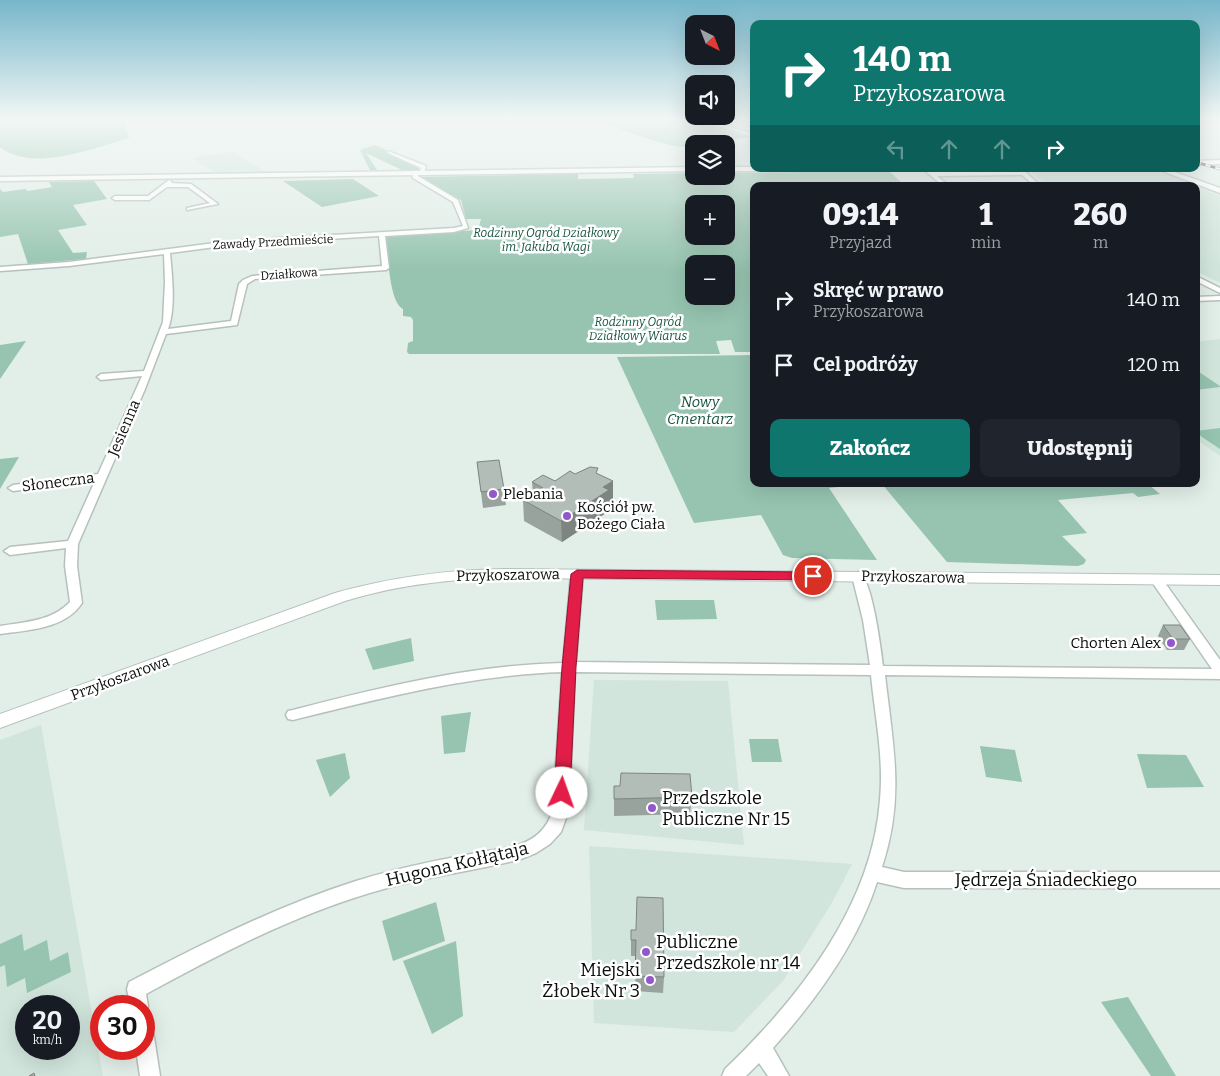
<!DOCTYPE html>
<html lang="pl">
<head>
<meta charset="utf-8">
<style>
	:root { --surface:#171b24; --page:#20242c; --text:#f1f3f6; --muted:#9ea1a6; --accent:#0f766e }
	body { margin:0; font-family:Bitter,serif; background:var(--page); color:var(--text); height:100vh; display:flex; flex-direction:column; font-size:19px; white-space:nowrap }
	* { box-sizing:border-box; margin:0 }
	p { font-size:16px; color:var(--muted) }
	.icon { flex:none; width:28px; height:28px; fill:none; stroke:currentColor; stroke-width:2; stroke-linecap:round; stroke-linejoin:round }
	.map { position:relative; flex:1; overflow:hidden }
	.details { position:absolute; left:750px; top:182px; width:450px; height:305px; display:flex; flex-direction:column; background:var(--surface); border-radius:10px; box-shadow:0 5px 20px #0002 }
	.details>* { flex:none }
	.banner { position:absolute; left:750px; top:20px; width:450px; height:152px; border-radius:10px; box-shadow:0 5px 20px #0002; background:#0f766e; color:#fff; overflow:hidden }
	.needle { width:32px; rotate:138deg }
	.tools { position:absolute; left:685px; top:15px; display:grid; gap:10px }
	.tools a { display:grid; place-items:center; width:50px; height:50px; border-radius:10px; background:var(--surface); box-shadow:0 5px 20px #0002; font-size:25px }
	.speed { position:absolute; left:15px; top:995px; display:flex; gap:10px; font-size:25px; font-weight:700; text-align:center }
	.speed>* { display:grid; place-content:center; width:65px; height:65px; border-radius:50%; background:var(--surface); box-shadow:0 5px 20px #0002; line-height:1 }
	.speed small { font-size:12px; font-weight:400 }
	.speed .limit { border:8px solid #d22; background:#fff; color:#111 }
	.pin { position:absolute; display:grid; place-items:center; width:42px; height:42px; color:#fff; margin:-21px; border:2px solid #fff; border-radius:50%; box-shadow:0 1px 5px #0007 }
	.me { position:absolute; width:55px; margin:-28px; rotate:3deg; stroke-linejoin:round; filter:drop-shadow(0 0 4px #0008) }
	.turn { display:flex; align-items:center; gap:18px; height:105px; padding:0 20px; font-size:22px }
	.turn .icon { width:65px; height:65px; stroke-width:2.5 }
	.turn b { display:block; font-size:35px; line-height:42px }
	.lanes { display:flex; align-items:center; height:48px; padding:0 20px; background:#0003; justify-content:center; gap:25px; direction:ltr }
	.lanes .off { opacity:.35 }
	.eta { display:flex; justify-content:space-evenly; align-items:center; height:85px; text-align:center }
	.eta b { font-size:30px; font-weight:800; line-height:35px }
	.primary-button { display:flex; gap:10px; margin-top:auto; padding:10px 20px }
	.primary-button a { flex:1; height:58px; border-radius:10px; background:var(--accent); color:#fff; font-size:20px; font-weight:800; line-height:58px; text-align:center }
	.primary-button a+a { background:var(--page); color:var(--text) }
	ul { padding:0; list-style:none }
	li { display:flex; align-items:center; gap:15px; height:65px; padding:0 20px }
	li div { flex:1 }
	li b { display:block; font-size:19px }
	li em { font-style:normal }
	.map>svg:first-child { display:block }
	.built { fill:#d1e5dc; fill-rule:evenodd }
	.green { fill:#96c4b0; fill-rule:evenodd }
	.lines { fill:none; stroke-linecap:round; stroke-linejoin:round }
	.minor-casing { stroke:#b6c1bc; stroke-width:3 }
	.tertiary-casing { stroke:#b6c1bc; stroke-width:2 }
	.secondary-casing { stroke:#b6c1bc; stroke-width:3 }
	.minor { fill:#fff; fill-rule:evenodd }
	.tertiary { fill:#fff; fill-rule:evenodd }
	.secondary { fill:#fff; fill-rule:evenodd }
	.rail-casing { stroke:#313635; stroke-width:2.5 }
	.rail { stroke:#fff; stroke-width:2; stroke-dasharray:5; stroke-linecap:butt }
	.wall { fill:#99a39e }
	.shaded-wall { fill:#7d8481 }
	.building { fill:#b2bdb8; stroke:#7d8481 }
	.route { fill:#e11d48; stroke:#92132f }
	.poi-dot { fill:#9356cd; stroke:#fff; stroke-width:2 }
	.labels { text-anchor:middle; stroke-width:5; stroke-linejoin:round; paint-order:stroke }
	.far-park-label { font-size:12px; font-style:italic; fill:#165440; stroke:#fff }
	.far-street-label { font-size:12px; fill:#0a0e0d; stroke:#fff }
	.park-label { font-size:15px; font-style:italic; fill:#165440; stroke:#fff }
	.street-label { font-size:15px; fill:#0a0e0d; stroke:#fff }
	.poi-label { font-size:15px; fill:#0a0e0d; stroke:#fff; text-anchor:start }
	.near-poi-label { font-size:18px; fill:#0a0e0d; stroke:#fff; text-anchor:start }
	.near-street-label { font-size:18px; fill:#0a0e0d; stroke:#fff }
</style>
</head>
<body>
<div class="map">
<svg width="1220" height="1076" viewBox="0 0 1220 1076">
	<rect width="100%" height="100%" fill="#e2eee8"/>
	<!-- built -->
	<g class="built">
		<path d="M232,152l35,20h-53l-21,-14z"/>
		<path d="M1028,169h119l22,6 27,11h-147z"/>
		<path d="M1196,186l24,10v87l-24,-12z"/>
		<path d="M1220,339v117l-24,-17v-97z"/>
		<path d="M594,680l134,1 16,164 -160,-15z"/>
		<path d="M41,725l62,351h-103v-336zM26,1006h43v43h-43z"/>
		<path d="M589,846l263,18 -19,37 -50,80 -49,51 -140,-9z"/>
	</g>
	<!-- green -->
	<g class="green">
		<path d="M0,119h124l5,19c-35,10 -97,35 -129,9z"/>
		<path d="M594,119h95l59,18 -36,7h-18v3c-25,3 -75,-19 -100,-28z"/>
		<path d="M375,145l13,6 -3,1 35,15 -2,3h-16l-36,-17 11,17h-7l-10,-20z"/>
		<path d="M889,171l16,15h-151v166h-19l-4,-12 -15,1 4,13h-311l-2,-2 1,-9 5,-2v-21l-2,-3 -8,-1v-7c-14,-7 -15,-54 -17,-73l92,-6 3,-11h-15l-5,-19 -43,-23 160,-3v5l56,-1 -1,-4 61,-1v3h32v-3zM694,204h32v32h-32zM694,264h32v32h-32z"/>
		<path d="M353,179l26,17 -57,11 -39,-26z"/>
		<path d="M94,181l13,18 -34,6 14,20 -29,5 15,23 14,-1 -1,7 -58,5 -10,-30 -18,3v-48l3,3 22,-3 3,2 24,-4 -3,-5z"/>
		<path d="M26,341l-26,38v-34z"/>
		<path d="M754,355v129h110l-35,4 48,72 -85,-2 -9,-3 -22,-40 -67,8 -77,-166z"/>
		<path d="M1196,370l24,16v1l-24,3z"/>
		<path d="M1220,428v21l-24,-16v-2z"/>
		<path d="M19,457l-19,32v-30z"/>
		<path d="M882,484h266l12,10 -22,3 -5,-4 -75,7 29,33 -25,3 24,24 -2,4 -6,2 -131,-4z"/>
		<path d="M655,600h59l3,19 -60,1z"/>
		<path d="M411,638l3,23 -41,9 -8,-21z"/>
		<path d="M471,712l-6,40 -21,2 -3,-38z"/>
		<path d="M749,739h29l4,23h-30z"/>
		<path d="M980,746l35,4 7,32 -36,-5z"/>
		<path d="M345,753l5,25 -20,19 -14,-37z"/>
		<path d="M1137,754l49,1 18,32 -57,1z"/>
		<path d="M436,902l9,39 -52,20 -11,-40z"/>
		<path d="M22,934l2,17 23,-11 3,21 18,-9 3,20 -44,21 -2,-15 -18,9 -2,-22 -5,2v-23z"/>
		<path d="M456,941l7,75 -31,18 -29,-73z"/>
		<path d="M1128,997l48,79h-25l-50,-74z"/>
	</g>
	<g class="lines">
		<!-- minor casing -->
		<g class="minor-casing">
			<g id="minor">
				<path d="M694,119h8l52,15v3z"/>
				<path d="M388,151l38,15 -2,7 -5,1 2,-6 -33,-15z"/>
				<path d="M923,169h6l4,3 86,-1 -2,-2h5l19,17h-6l-13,-11 -85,1 12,10h-6z"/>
				<path d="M415,171l3,2v3l40,24 10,28 -14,4 -69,4 4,32 -3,2 -131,9 -8,5 -10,41 -71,9 -21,55 -67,155 -1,22 5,37c-17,26 -54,27 -82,31v-8c25,-4 52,-5 70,-24l-5,-36 1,-18 -56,7 -6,-4 6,-4 58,-6 27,-60 -82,10 -5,-3 5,-3 85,-11 44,-98 -41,4 -4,-3 4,-3 43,-3 19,-49 2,-40 -1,-28 -95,12 -69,5v-4l69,-5 161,-21 224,-13 9,-2 -10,-24 -40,-24 -1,-5zM379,236l3,30 -130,10 -9,4 -4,4 -8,37 -63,8c8,-21 4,-54 2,-76l60,-8z"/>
				<path d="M169,180l3,2 -1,1 20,1 27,20 -31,6v-2l23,-5 -22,-16h-21l-18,13h-34l-3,-2 3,-2h33z"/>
				<path d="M1196,276l24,12v5l-24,-12z"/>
				<path d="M1220,296v4l-24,1v-4z"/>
				<path d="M577,570l6,4 -7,88 294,3 -7,-45 -11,-44 6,-4c14,4 23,78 25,94l329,3 -62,-90 2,-3h8l60,84v19l-335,-4c8,71 20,122 -3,192l22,5h316v16h-316l-27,-6c-20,62 -61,118 -104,166l16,28h-21l-9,-13 -13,13h-24l3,-7c74,-71 147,-163 155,-269 4,-42 -5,-84 -9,-125l-296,-3 -6,137 -3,9 -5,14 -11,12 -14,9 -15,6c-44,12 -90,16 -134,29 -85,23 -164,64 -241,106l2,12 -2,7h-2v-7h-14l-3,-17 2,-7c73,-38 148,-76 227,-101 51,-16 103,-25 156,-34 21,-6 35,-16 41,-38l9,-137c-91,3 -181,26 -269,48l-5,-1 -2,-4 2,-4 5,-1c88,-23 179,-45 270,-47l8,-89z"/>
				<path d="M144,1027l7,3 3,7 6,39h-20l-4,-27h8z"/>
			</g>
		</g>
		<!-- tertiary casing -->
		<g class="tertiary-casing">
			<path id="tertiary" d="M504,569l716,6v10l-698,-7c-61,0 -118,5 -177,23l-345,127v-14l335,-121c57,-16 109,-23 169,-24z"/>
		</g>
		<!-- secondary casing -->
		<g class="secondary-casing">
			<g id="secondary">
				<path d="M1220,160v4l-24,1v-4z"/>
				<path d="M694,167v4l-694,10v-4z"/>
				<path d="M726,167h28v2h3l-3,2h-28z"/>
				<path d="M1157,169h9l54,19v5z"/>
			</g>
		</g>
		<!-- minor -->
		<use href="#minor" class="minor"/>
		<!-- tertiary -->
		<use href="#tertiary" class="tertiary"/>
		<!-- secondary -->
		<use href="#secondary" class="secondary"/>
		<!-- rail casing -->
		<g class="rail-casing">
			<path id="rail" d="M1196,162l24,7"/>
		</g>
		<!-- rail -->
		<use href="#rail" class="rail"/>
	</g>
	<!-- wall -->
	<g class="wall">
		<path d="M477,462l27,27 2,16 -23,3z"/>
		<path d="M575,474h23l15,27 -4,3v7l-47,31 -38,-21 -1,-21 10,-6 -1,-12 23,-1z"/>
		<path d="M1163,625l27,14 -6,11h-17l-9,-14z"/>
		<path d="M614,786l78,11 -2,17 -76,2z"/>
		<path d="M631,930h5l28,47 -1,16 -28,-2 1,-35h-5z"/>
	</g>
	<!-- shaded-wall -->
	<path class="shaded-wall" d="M613,481v20l-4,3v7l-47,31 -1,-21 42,-34z"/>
	<!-- building -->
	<g class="building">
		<path d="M499,460l5,29 -23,3 -4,-30z"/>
		<path d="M590,467l8,1 -2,5 17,8 -10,6 6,3 -48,31 -38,-21 20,-12 -11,-6 11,-7 12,6 15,-10 5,3z"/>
		<path d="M1163,625h17l10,14h-17z"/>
		<path d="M621,773l69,1 2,23 -78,2v-13h6z"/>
		<path d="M637,897l26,1 1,79 -29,-1 1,-36h-5v-10h5z"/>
		<path d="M34,1073l1,3h-6z"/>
	</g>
	<!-- sky -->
	<linearGradient id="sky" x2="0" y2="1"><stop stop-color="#76b6ca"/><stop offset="0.44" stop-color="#f2f7f5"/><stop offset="1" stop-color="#f2f7f5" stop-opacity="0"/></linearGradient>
	<rect width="1220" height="270" fill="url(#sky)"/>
	<!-- route -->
	<path class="route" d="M577,570l236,2 6,4 -6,4 -230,-2 -7,89 -6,126 -3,5 -5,1 -6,-1 -2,-5 8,-126 9,-93z"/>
	<!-- markers -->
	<g class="poi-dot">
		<circle cx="493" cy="494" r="5"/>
		<circle cx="567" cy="516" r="5"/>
		<circle cx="1171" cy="643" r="5"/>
		<circle cx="652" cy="808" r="5"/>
		<circle cx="646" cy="952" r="5"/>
		<circle cx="650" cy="980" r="5"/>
	</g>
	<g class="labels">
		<!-- far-park labels -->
		<g class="far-park-label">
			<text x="546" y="237">Rodzinny Ogród Działkowy<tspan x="546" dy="14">im. Jakuba Wagi</tspan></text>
			<text x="638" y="326">Rodzinny Ogród<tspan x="638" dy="14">Działkowy Wiarus</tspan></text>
		</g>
		<!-- far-street labels -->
		<g class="far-street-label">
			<text transform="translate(273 242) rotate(-3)" y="4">Zawady Przedmieście</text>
			<text transform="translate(289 274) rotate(-4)" y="4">Działkowa</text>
		</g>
		<!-- park labels -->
		<g class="park-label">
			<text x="700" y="407">Nowy<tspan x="700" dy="17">Cmentarz</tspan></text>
		</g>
		<!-- street labels -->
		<g class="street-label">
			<text transform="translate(124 428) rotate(-67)" y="5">Jesienna</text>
			<text transform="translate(58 482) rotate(-7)" y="5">Słoneczna</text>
			<text transform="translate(508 575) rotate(-1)" y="5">Przykoszarowa</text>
			<text transform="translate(913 577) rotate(1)" y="5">Przykoszarowa</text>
			<text transform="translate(120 678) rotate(-20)" y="5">Przykoszarowa</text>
		</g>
		<!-- poi labels -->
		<g class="poi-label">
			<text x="503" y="499">Plebania</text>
			<text x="577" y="512">Kościół pw.<tspan x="577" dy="17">Bożego Ciała</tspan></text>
			<text x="1161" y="648" text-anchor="end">Chorten Alex</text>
		</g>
		<!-- near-poi labels -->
		<g class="near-poi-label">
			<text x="662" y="804">Przedszkole<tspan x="662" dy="21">Publiczne Nr 15</tspan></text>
			<text x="656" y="948">Publiczne<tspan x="656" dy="21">Przedszkole nr 14</tspan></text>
			<text x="640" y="976" text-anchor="end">Miejski<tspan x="640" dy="21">Żłobek Nr 3</tspan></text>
		</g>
		<!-- near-street labels -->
		<g class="near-street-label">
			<text transform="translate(457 864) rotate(-13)" y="6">Hugona Kołłątaja</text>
			<text x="1046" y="886">Jędrzeja Śniadeckiego</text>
		</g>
	</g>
</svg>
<div class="tools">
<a><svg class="needle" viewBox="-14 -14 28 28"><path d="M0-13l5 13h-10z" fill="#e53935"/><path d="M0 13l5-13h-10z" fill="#9ea1a6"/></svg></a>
<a><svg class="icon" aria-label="sound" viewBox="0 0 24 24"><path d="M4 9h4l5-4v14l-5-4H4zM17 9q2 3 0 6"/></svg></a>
<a><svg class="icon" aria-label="layers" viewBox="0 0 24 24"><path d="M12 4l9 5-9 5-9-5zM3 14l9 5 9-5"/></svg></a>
<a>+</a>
<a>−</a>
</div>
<div class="speed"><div>20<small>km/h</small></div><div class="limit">30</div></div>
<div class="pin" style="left:813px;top:576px;background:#d93025"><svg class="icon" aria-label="arrive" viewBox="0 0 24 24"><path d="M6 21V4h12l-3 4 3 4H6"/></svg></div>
<svg class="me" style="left:562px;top:793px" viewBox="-20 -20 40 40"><circle r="19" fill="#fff"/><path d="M0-13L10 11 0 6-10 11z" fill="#e11d48"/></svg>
<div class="banner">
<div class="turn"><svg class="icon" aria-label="right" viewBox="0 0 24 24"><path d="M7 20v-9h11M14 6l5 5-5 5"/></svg><div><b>140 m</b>Przykoszarowa</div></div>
<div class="lanes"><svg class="icon off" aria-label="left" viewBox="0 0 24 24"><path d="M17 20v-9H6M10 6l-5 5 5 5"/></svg><svg class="icon off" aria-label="ahead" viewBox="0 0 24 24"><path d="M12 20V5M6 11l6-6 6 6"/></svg><svg class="icon off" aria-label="ahead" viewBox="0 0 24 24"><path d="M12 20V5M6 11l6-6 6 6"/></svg><svg class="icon" aria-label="right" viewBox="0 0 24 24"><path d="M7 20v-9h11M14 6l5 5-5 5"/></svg></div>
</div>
<section class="details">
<div class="eta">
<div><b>09:14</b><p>Przyjazd</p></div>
<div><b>1</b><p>min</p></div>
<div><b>260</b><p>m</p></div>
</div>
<ul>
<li><svg class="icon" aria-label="right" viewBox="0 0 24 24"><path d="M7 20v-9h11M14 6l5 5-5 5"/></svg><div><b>Skręć w prawo</b><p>Przykoszarowa</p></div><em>140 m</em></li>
<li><svg class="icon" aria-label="arrive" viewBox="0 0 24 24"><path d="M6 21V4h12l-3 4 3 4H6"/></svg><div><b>Cel podróży</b></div><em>120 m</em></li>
</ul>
<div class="primary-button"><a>Zakończ</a><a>Udostępnij</a></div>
</section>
</div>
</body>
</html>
